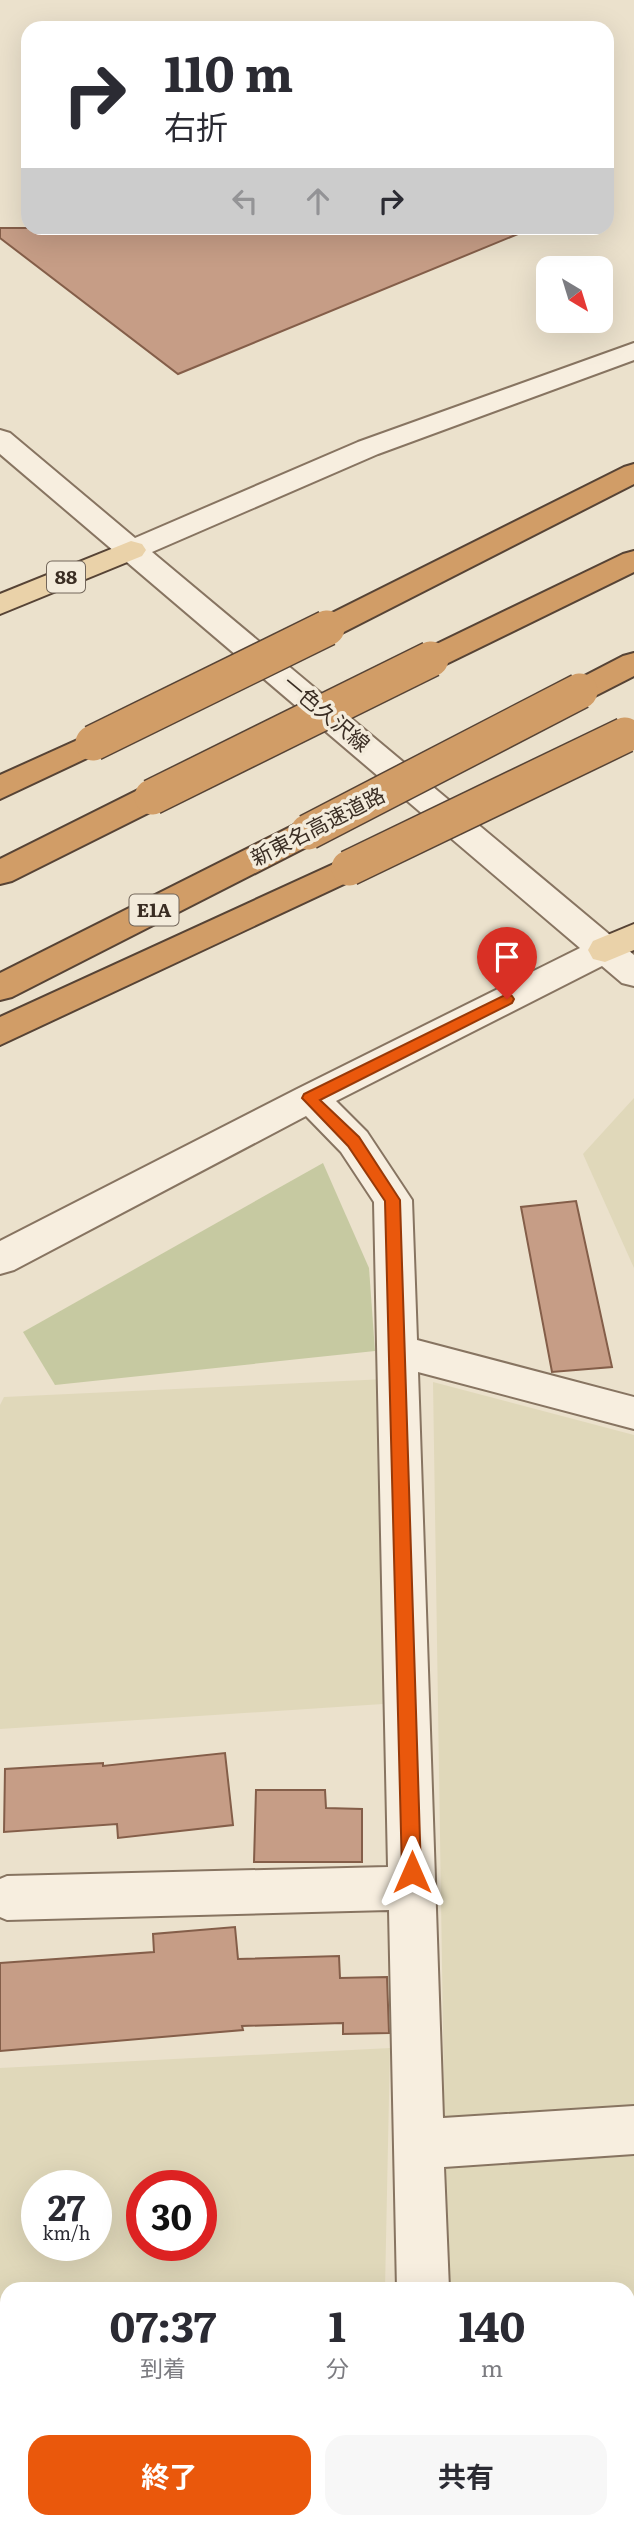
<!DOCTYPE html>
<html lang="ja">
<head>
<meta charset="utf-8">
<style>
	:root { --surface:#fff; --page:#f7f7f7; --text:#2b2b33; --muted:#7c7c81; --accent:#ea580c }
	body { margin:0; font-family:Literata,"Noto Sans JP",serif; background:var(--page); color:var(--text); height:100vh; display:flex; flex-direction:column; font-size:26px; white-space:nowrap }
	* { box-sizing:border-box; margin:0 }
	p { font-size:23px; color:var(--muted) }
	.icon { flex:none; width:38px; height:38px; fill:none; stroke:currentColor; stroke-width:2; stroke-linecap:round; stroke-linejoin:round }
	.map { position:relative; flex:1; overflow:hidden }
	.side { position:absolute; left:0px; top:2282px; width:635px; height:247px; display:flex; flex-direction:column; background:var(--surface); border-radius:21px 21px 0 0; box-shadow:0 7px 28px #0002 }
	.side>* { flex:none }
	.top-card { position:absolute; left:21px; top:21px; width:593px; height:214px; border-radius:21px; box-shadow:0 7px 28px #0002; background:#fff; color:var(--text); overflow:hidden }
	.needle { width:46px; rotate:142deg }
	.buttons { position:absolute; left:536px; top:256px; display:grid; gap:14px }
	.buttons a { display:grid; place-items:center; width:77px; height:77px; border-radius:14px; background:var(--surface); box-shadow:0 7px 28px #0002; font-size:35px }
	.speed { position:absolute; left:21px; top:2170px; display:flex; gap:14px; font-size:35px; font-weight:700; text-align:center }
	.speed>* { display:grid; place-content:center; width:91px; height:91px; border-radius:50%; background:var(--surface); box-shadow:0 7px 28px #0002; line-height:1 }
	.speed small { font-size:18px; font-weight:400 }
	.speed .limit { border:10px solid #d22; background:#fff; color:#111 }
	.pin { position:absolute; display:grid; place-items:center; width:60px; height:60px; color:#fff; margin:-72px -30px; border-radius:50% 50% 50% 0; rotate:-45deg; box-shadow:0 0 7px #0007 }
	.pin .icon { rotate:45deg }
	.me { position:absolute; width:77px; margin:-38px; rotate:0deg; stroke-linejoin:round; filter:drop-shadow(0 0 5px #0008) }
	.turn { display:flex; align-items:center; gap:24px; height:147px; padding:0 28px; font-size:32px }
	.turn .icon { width:91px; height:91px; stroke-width:2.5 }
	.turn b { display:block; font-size:49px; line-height:60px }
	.lanes { display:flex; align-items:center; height:66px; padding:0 28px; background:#0003; justify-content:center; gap:35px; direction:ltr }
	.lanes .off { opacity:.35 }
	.eta { display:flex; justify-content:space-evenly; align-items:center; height:119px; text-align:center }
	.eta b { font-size:42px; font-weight:700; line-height:49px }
	.cta { display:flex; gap:14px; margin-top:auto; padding:14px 28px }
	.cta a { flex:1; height:80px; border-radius:21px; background:var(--accent); color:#fff; font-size:28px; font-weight:700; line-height:80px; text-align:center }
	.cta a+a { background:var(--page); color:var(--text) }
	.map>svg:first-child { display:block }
	.farmland { fill:#e0d8ba; fill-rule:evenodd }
	.green { fill:#c6c9a1 }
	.building { fill:#c69d86; stroke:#845e49; stroke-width:2 }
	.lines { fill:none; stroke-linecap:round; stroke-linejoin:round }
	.minor-casing { stroke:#877461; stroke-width:4 }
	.major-casing { stroke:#564335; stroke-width:4 }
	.highway-casing { stroke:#564335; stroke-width:4 }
	.minor { fill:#f7eedf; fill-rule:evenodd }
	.major { fill:#ead2a9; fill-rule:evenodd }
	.highway { fill:#d19d67; fill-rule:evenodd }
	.highway-bridge-casing { stroke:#564335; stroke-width:38; stroke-linecap:butt }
	.highway-bridge { stroke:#d19d67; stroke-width:35 }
	.route { fill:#ea580c; stroke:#983908; stroke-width:2 }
	.labels { text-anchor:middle; stroke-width:7; stroke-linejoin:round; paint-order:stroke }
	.shield { fill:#f3ebdb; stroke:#72665a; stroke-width:2 }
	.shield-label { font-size:19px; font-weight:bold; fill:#3a2d23 }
	.street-label { font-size:21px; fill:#3a2d23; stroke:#f3ebdb }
</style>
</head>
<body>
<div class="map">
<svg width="634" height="2528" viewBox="0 0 634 2528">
	<rect width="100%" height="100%" fill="#ebe1cc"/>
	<!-- farmland -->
	<g class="farmland">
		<path d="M634,1098v170l-51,-114z"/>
		<path d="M386,1379l12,324 -398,26v-324l4,-8z"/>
		<path d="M433,1382l201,53v1093h-183v-6h177v-233h-181z"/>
		<path d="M390,2048l-5,241h-378v33l-7,1v-255zM37,2186h59v59h-59zM142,2186h59v59h-59z"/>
	</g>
	<!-- green -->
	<path class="green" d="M323,1163l46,105 6,83 -320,34 -32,-53z"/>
	<!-- building -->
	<g class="building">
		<path d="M0,228h530v1l-352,145 -178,-136z"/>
		<path d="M576,1201l36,166 -60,5 -31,-165z"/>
		<path d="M225,1753l8,72 -115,13 -1,-14 -113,8 1,-63 98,-6v3z"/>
		<path d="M256,1790h69l1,18 36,1v53h-108z"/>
		<path d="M235,1927l3,32 101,-3 1,22 47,-1 2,56 -46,1v-11l-101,3 1,4 -243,21v-88l154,-11 -1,-18z"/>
	</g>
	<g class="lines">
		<!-- minor casing -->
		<g class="minor-casing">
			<g id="minor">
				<path d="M634,343v17l-256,94 -226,98 482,403v31l-12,-3 -20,-17 -266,135 31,31 45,68 5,140 217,57v32l-216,-57 25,746 191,-12v48l-190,13 5,122h-52l-8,-379 -382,10 -7,-3v-38l7,-3 381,-9 -14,-665 -33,-50 -35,-36 -292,154 -14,4v-33l297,-152 283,-141 -580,-494v-24l10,3 125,105 223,-96z"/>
				<rect x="402" y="2522" width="54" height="6"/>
			</g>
		</g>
		<!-- major casing -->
		<g class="major-casing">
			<g id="major">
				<path d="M131,541l11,3 4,6 -4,6 -142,58v-20z"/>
				<path d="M634,924v26l-29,12 -12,-3 -5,-9 5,-9z"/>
			</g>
		</g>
		<!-- highway casing -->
		<g class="highway-casing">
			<g id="highway">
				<path d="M634,464v20l-296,151 -11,2 -11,-2 -4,-7 4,-7 308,-154z"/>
				<path d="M634,551v21l-192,94 -11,3 -11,-3 -5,-7 5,-7 203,-98z"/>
				<path d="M634,653v23l-43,22 -11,3 -11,-3 -5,-7 5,-7 54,-28z"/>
				<path d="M93,733l11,3 5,7 -5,7 -104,49v-24z"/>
				<path d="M152,786l12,3 4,8 -4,8 -152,76 -12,3v-25l140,-70z"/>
				<path d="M308,821l12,3 5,8 -5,8 -308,157 -12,3v-27l296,-149z"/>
				<path d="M349,857l12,3 5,8 -5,8 -361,169v-28z"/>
			</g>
		</g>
		<!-- minor -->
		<use href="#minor" class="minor"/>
		<!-- major -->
		<use href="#major" class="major"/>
		<!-- highway -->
		<use href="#highway" class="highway"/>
		<!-- highway-bridge casing -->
		<g class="highway-bridge-casing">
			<g id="highway-bridge">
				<path d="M93,743l234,-115"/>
				<path d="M152,797l279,-138"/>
				<path d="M308,832l272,-141"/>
				<path d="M349,868l276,-133"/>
			</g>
		</g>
		<!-- highway-bridge -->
		<use href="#highway-bridge" class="highway-bridge"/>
	</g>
	<!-- route -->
	<path class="route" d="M507,994l5,2 2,3 -2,4 -192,97 39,37 41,63 21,672 -3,6 -6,3 -7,-3 -3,-6 -17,-671 -37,-55 -46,-48 2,-4z"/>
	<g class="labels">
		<!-- shield labels -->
		<g class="shield">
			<rect x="47" y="561.5" width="38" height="31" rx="5"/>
			<rect x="129.5" y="894.5" width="49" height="31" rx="5"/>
		</g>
		<g class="shield-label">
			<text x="66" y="584">88</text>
			<text x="154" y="917">E1A</text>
		</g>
		<!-- street labels -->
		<g class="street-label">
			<text transform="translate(326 714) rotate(40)" y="7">一色久沢線</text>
			<text transform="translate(318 827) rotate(-27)" y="7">新東名高速道路</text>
		</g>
	</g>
</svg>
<div class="buttons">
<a><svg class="needle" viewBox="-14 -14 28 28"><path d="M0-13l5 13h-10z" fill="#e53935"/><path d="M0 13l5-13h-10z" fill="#7c7c81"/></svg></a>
</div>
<div class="speed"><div>27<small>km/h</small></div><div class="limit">30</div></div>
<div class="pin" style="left:507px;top:999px;background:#d93025"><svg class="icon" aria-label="arrive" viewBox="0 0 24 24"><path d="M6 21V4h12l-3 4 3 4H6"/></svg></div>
<svg class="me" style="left:412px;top:1872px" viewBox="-20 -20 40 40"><path d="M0-17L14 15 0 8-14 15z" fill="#ea580c" stroke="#fff" stroke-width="4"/></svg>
<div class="top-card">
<div class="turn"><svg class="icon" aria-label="right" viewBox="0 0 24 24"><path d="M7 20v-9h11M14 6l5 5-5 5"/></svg><div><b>110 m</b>右折</div></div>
<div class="lanes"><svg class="icon off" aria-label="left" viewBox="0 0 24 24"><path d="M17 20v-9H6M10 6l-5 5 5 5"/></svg><svg class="icon off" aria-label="ahead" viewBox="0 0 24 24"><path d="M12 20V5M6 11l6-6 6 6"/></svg><svg class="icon" aria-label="right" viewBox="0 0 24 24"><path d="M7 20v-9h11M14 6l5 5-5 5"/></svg></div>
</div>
<section class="side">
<div class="eta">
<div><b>07:37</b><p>到着</p></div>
<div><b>1</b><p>分</p></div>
<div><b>140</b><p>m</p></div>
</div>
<div class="cta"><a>終了</a><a>共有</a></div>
</section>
</div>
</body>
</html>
